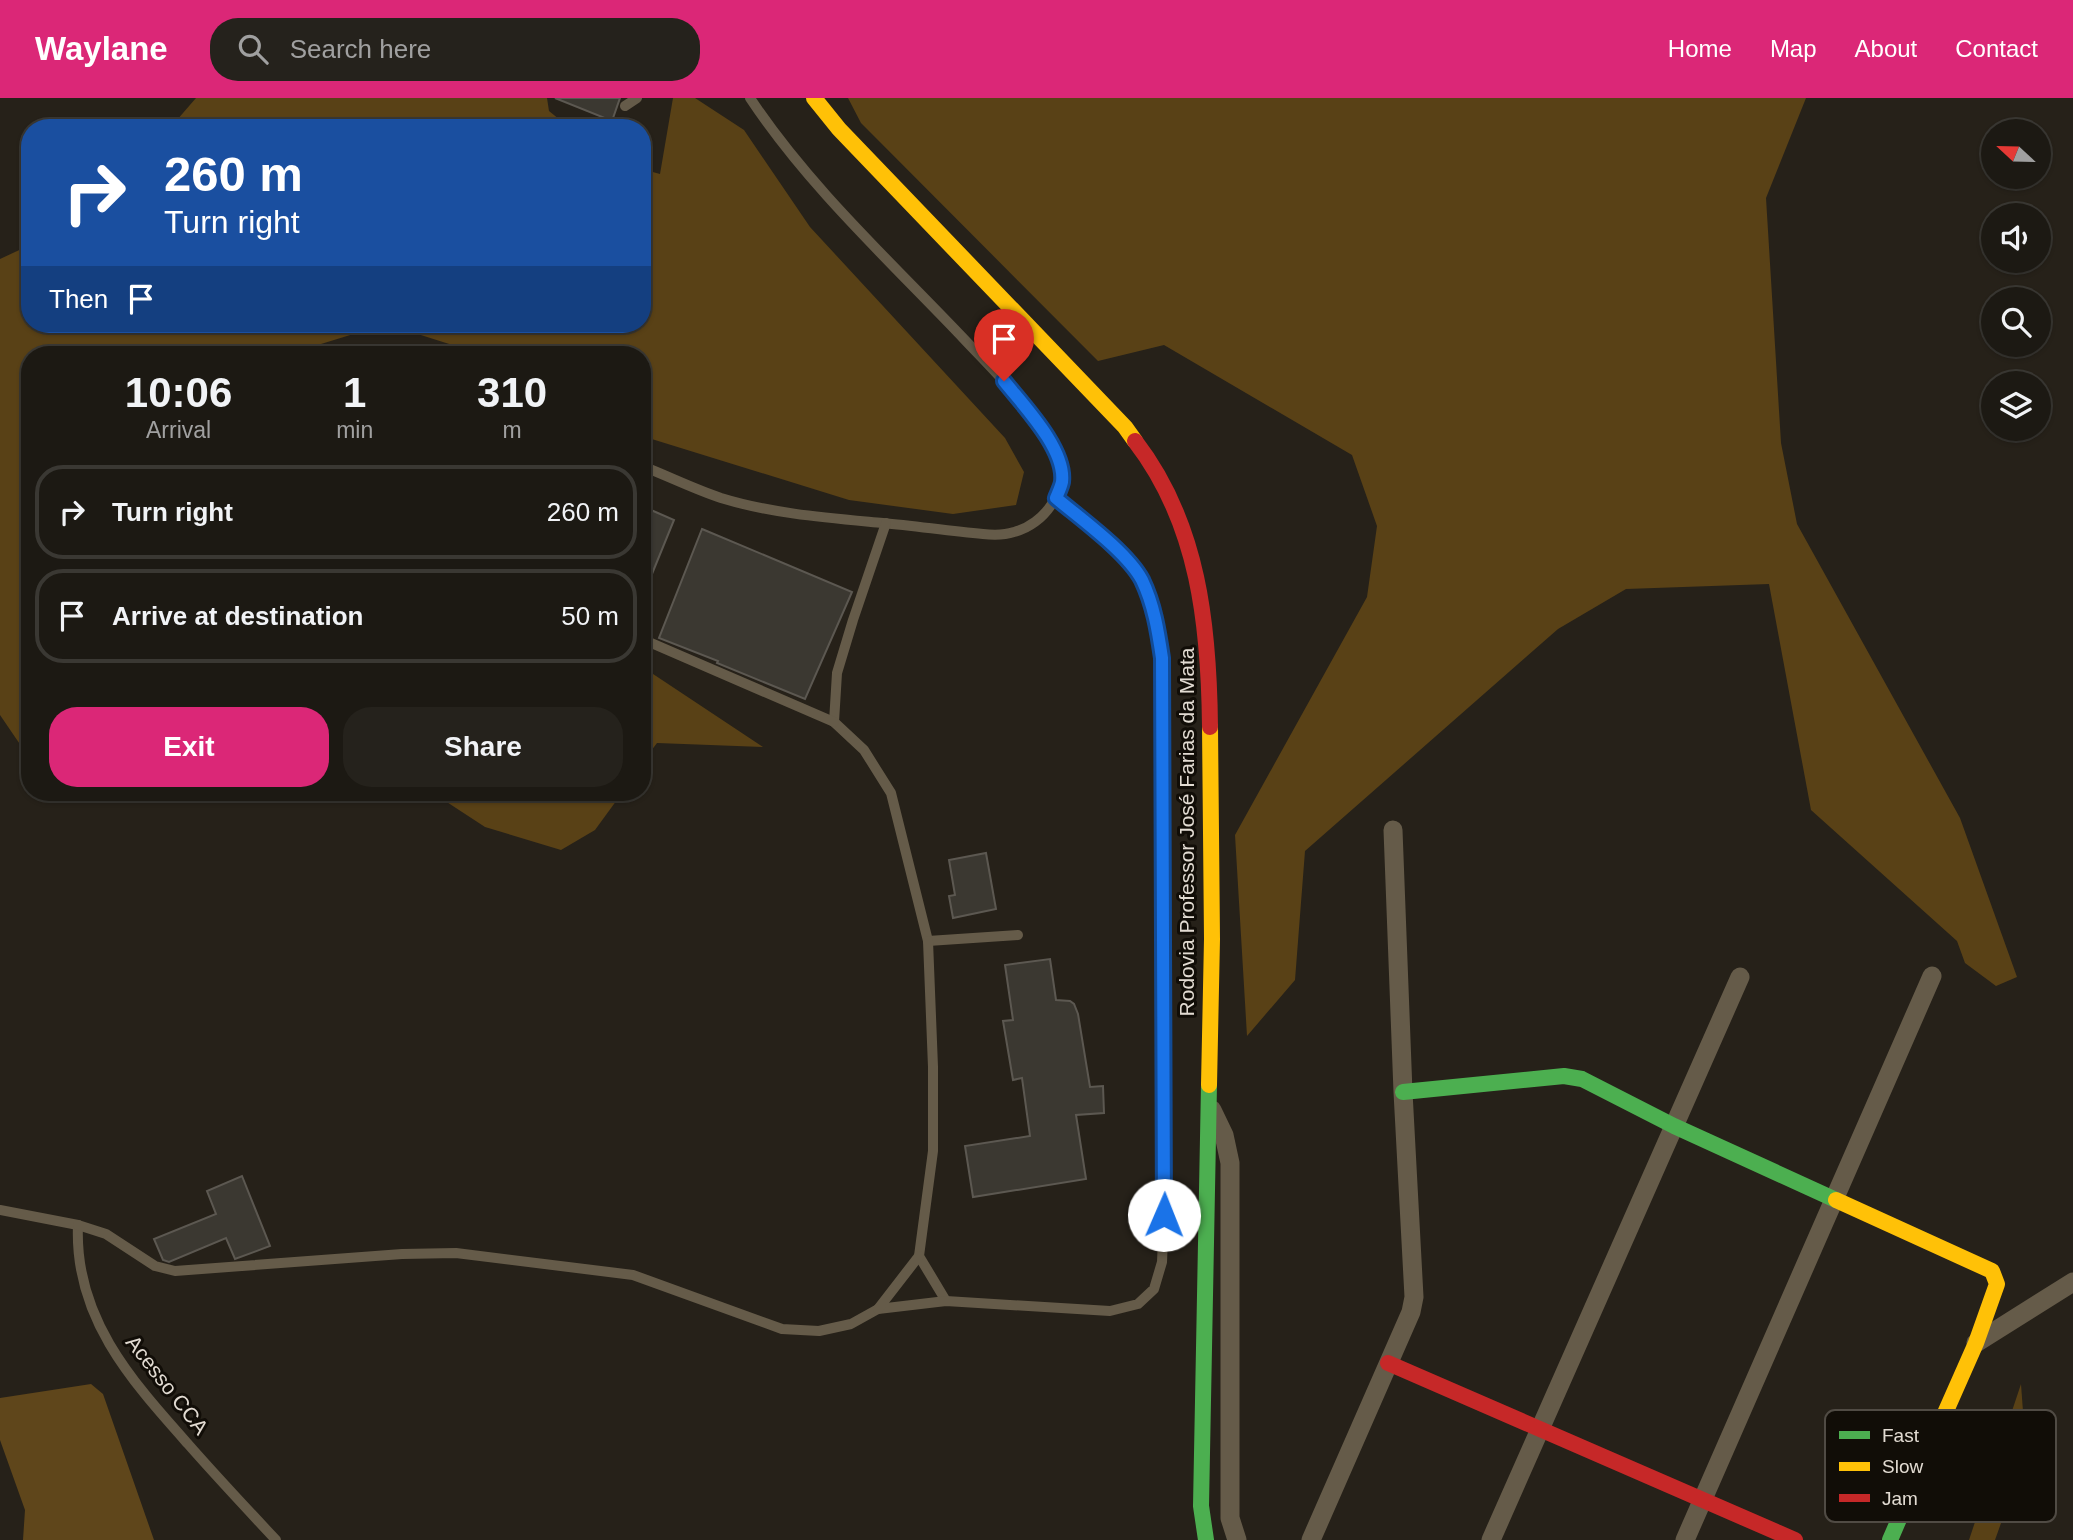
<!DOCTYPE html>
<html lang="en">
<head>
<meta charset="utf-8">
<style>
	:root { --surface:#1c1913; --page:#25221c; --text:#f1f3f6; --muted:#a0a0a0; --line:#3a3833; --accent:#db2777 }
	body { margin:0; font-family:Arial,sans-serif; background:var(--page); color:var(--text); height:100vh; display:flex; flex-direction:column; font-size:26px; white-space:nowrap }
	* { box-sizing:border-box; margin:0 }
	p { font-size:23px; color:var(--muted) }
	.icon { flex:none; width:38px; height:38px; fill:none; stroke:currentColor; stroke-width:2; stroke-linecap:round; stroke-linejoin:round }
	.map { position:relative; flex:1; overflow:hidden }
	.side { position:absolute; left:21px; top:248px; width:630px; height:455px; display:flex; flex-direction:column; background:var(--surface); border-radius:28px; box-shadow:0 2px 5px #0004,0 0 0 2px var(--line) }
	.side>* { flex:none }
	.banner { position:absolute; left:21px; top:21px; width:630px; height:214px; border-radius:28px; box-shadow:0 2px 5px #0004,0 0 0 2px var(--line); background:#1a4fa0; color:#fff; overflow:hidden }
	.needle { width:46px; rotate:292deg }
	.tools { position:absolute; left:1981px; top:21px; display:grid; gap:14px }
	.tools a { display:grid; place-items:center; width:70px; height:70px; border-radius:50%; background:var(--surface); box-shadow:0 2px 5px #0004,0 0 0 2px var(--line); font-size:35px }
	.pin { position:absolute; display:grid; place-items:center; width:60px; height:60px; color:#fff; margin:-72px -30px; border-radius:50% 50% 50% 0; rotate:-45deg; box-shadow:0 0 7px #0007 }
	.pin .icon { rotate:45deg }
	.me { position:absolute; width:77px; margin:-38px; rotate:1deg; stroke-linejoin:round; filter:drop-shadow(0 0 5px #0008) }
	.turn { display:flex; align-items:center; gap:24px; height:147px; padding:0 28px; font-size:32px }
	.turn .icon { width:91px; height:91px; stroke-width:2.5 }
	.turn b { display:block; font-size:49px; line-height:60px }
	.then { display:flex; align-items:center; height:66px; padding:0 28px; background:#0003; gap:14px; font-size:26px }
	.eta { display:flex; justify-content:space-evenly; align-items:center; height:119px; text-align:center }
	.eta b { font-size:42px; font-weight:800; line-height:49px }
	.cta { display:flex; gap:14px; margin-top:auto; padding:14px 28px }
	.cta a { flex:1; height:80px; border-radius:28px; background:var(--accent); color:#fff; font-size:28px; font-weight:800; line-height:80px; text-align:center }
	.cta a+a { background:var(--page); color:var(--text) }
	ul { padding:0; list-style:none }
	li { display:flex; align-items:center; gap:21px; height:94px; margin:0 14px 10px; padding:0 14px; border:4px solid var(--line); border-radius:28px }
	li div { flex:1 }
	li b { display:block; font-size:26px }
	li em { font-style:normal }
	header { display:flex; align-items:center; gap:42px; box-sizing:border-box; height:98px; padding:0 35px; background:var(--accent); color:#fff }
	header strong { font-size:33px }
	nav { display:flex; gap:38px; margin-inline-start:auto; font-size:24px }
	.search { width:490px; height:63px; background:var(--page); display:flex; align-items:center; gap:18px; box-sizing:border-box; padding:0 24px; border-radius:28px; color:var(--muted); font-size:26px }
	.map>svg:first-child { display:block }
	.forest { fill:#594116 }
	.water { fill:#5f461b }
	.building { fill:#3b3831; stroke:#5c5851; stroke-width:2 }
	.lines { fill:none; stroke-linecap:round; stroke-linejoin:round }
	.lane { stroke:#655b49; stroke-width:10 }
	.street { stroke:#655b49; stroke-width:19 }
	.fast { stroke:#4caf50; stroke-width:16 }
	.slow { stroke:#ffc107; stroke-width:16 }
	.jam { stroke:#c62828; stroke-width:16 }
	.route-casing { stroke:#114b97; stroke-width:18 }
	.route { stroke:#1a73e8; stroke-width:12 }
	.labels { text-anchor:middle; stroke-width:6; stroke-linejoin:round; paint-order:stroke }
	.street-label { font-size:21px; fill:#e2dbd2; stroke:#110d07 }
	.key { fill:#110d07; stroke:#504b44; stroke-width:2 }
	.key-label { font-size:19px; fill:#e2dbd2 }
</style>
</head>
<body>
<header>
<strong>Waylane</strong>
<div class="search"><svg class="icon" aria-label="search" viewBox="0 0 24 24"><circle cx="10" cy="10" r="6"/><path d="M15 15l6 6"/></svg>Search here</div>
<nav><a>Home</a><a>Map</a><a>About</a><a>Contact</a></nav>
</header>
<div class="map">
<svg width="2073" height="1442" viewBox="0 0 2073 1442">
	<rect width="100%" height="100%" fill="#262119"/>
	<!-- forest -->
	<g class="forest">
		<path d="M196,0h351l2,13 21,17h-400z"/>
		<path d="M673,0h22l49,32 66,97 195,211 19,34 -8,33 -63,9 -104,-14 -207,-64v-81h-158l-98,-31 -65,20 -19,11h-272v404l-30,-44v-456l30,-14v79h612v-155l18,5z"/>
		<path d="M848,0h958l-40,100 15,245 16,81 163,294 57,159 -21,9 -31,-23 -8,-22 -146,-131 -42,-226 -143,5 -68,40 -253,222 -10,129 -48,56 -12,-201 132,-238 10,-71 -25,-71 -188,-110 -66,16 -237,-238z"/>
		<path d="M642,571l5,1 116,77 -106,-4 -15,20z"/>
		<path d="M433,695h189l-27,37 -34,20 -76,-23z"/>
		<path d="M2021,1286l5,69 -31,87h-26z"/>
	</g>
	<!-- water -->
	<path class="water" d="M91,1286l12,10 51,146h-131l2,-30 -25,-70v-42z"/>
	<!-- building -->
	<g class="building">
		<path d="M555,0h65l-8,23z"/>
		<path d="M651,412l23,10 -31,76 -1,-63z"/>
		<path d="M702,431l150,63 -47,107 -88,-36 1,-2 -59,-23z"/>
		<path d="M986,755l10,56 -43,9 -4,-22 6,-1 -6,-35z"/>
		<path d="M1050,861l6,41 14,1 4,3 4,10 12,73 13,-1 1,27 -28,2 10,64 -113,18 -8,-51 65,-10 -8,-58 -9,2 -10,-59 10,-1 -8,-55z"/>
		<path d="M242,1078l28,70 -35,13 -9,-21 -57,24 -6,-2 -9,-21 62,-25 -9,-23z"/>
	</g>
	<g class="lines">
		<!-- lane -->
		<g class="lane">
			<path d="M625,8l12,-8"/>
			<path d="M363,257h14"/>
			<path d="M642,368c26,10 52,23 79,32 52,16 108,20 162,25 33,3 66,8 100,11 9,1 22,1 31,-2 30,-7 56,-43 44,-73 -16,-42 -63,-87 -94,-120 -73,-77 -155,-152 -214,-241"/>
			<path d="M886,425l-33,97 -16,53 -3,49 30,28 27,43 37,148 90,-6"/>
			<path d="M642,541l192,83"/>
			<path d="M928,843l5,126v84l-14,105 27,45"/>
			<path d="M0,1112l78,15c-4,92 53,155 110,219 29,33 58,64 88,96"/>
			<path d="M78,1127l28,9 49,32 20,5 227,-17 54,-1 177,22 149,54 37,2 32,-7 27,-15 68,-8 164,10 28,-7 16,-15 8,-27 3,-70 -3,-534c-2,-16 -4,-33 -8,-48 -15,-50 -60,-79 -97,-112"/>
			<path d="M878,1211l41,-53"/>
		</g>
		<!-- street -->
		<g class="street">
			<path d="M1212,1012l12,25 6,28v355l7,22"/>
			<path d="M1976,1245l97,-61"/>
			<path d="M1311,1442l100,-228 3,-15 -11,-205 -10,-262"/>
			<path d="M1491,1442l249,-563"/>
			<path d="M1685,1442l247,-564"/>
		</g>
		<!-- fast -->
		<g class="fast">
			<path d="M1403,994l161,-16 18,3 92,47 162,74"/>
			<path d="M1206,1442l-5,-34 8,-421"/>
			<path d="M1890,1442l44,-102"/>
		</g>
		<!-- slow -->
		<g class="slow">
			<path d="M814,0l25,31 286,298 10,14"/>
			<path d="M1209,987l3,-146 -2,-212"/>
			<path d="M1836,1102l156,71 5,13 -21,59 -42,95"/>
		</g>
		<!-- jam -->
		<g class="jam">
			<path d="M1135,343c64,83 74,185 75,286"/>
			<path d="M1388,1265l407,177"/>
		</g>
	</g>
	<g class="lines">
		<!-- route casing -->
		<g class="route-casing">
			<path id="route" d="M1004,283c19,24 62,68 58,101 -1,5 -4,11 -6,16 25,21 71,54 86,82 12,25 16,51 20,78l2,557"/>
		</g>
		<!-- route -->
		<use href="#route" class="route"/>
	</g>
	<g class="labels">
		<!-- street labels -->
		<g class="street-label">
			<text transform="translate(1187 734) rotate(-90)" y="7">Rodovia Professor José Farias da Mata</text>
			<text transform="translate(167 1287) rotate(52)" y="7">Acesso CCA</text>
		</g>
	</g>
	<!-- legend -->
	<rect x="1825" y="1312" width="231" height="112" rx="10" class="key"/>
	<rect x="1839" y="1333" width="31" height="8" fill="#4caf50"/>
	<rect x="1839" y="1364" width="31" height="9" fill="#ffc107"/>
	<rect x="1839" y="1396" width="31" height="8" fill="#c62828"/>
	<g class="key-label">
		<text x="1882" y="1344">Fast</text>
		<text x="1882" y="1375">Slow</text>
		<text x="1882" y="1407">Jam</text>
	</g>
</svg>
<div class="tools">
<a><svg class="needle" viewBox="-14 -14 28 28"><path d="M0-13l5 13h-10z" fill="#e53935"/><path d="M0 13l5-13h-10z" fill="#a0a0a0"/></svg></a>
<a><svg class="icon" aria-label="sound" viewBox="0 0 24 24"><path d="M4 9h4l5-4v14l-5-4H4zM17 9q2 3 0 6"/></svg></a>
<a><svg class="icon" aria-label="search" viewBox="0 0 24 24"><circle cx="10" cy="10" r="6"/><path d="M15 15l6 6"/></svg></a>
<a><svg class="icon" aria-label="layers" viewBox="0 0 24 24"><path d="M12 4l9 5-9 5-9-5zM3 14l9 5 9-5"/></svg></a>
</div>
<div class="pin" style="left:1004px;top:283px;background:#d93025"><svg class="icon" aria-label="arrive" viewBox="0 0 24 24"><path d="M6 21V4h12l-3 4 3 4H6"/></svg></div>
<svg class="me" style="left:1164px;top:1117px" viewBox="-20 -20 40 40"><circle r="19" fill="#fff"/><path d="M0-13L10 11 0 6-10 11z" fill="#1a73e8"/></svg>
<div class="banner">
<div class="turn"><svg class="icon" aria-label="right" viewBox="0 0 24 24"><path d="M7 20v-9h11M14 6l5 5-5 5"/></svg><div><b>260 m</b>Turn right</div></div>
<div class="then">Then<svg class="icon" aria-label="arrive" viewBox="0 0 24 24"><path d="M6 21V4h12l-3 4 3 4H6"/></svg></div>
</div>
<section class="side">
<div class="eta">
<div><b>10:06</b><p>Arrival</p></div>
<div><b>1</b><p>min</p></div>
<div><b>310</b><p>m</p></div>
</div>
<ul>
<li><svg class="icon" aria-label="right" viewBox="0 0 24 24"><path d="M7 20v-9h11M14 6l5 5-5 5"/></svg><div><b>Turn right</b></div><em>260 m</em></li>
<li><svg class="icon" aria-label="arrive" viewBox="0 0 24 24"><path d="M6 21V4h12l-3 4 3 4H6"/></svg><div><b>Arrive at destination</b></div><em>50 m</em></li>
</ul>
<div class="cta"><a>Exit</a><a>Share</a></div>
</section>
</div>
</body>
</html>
